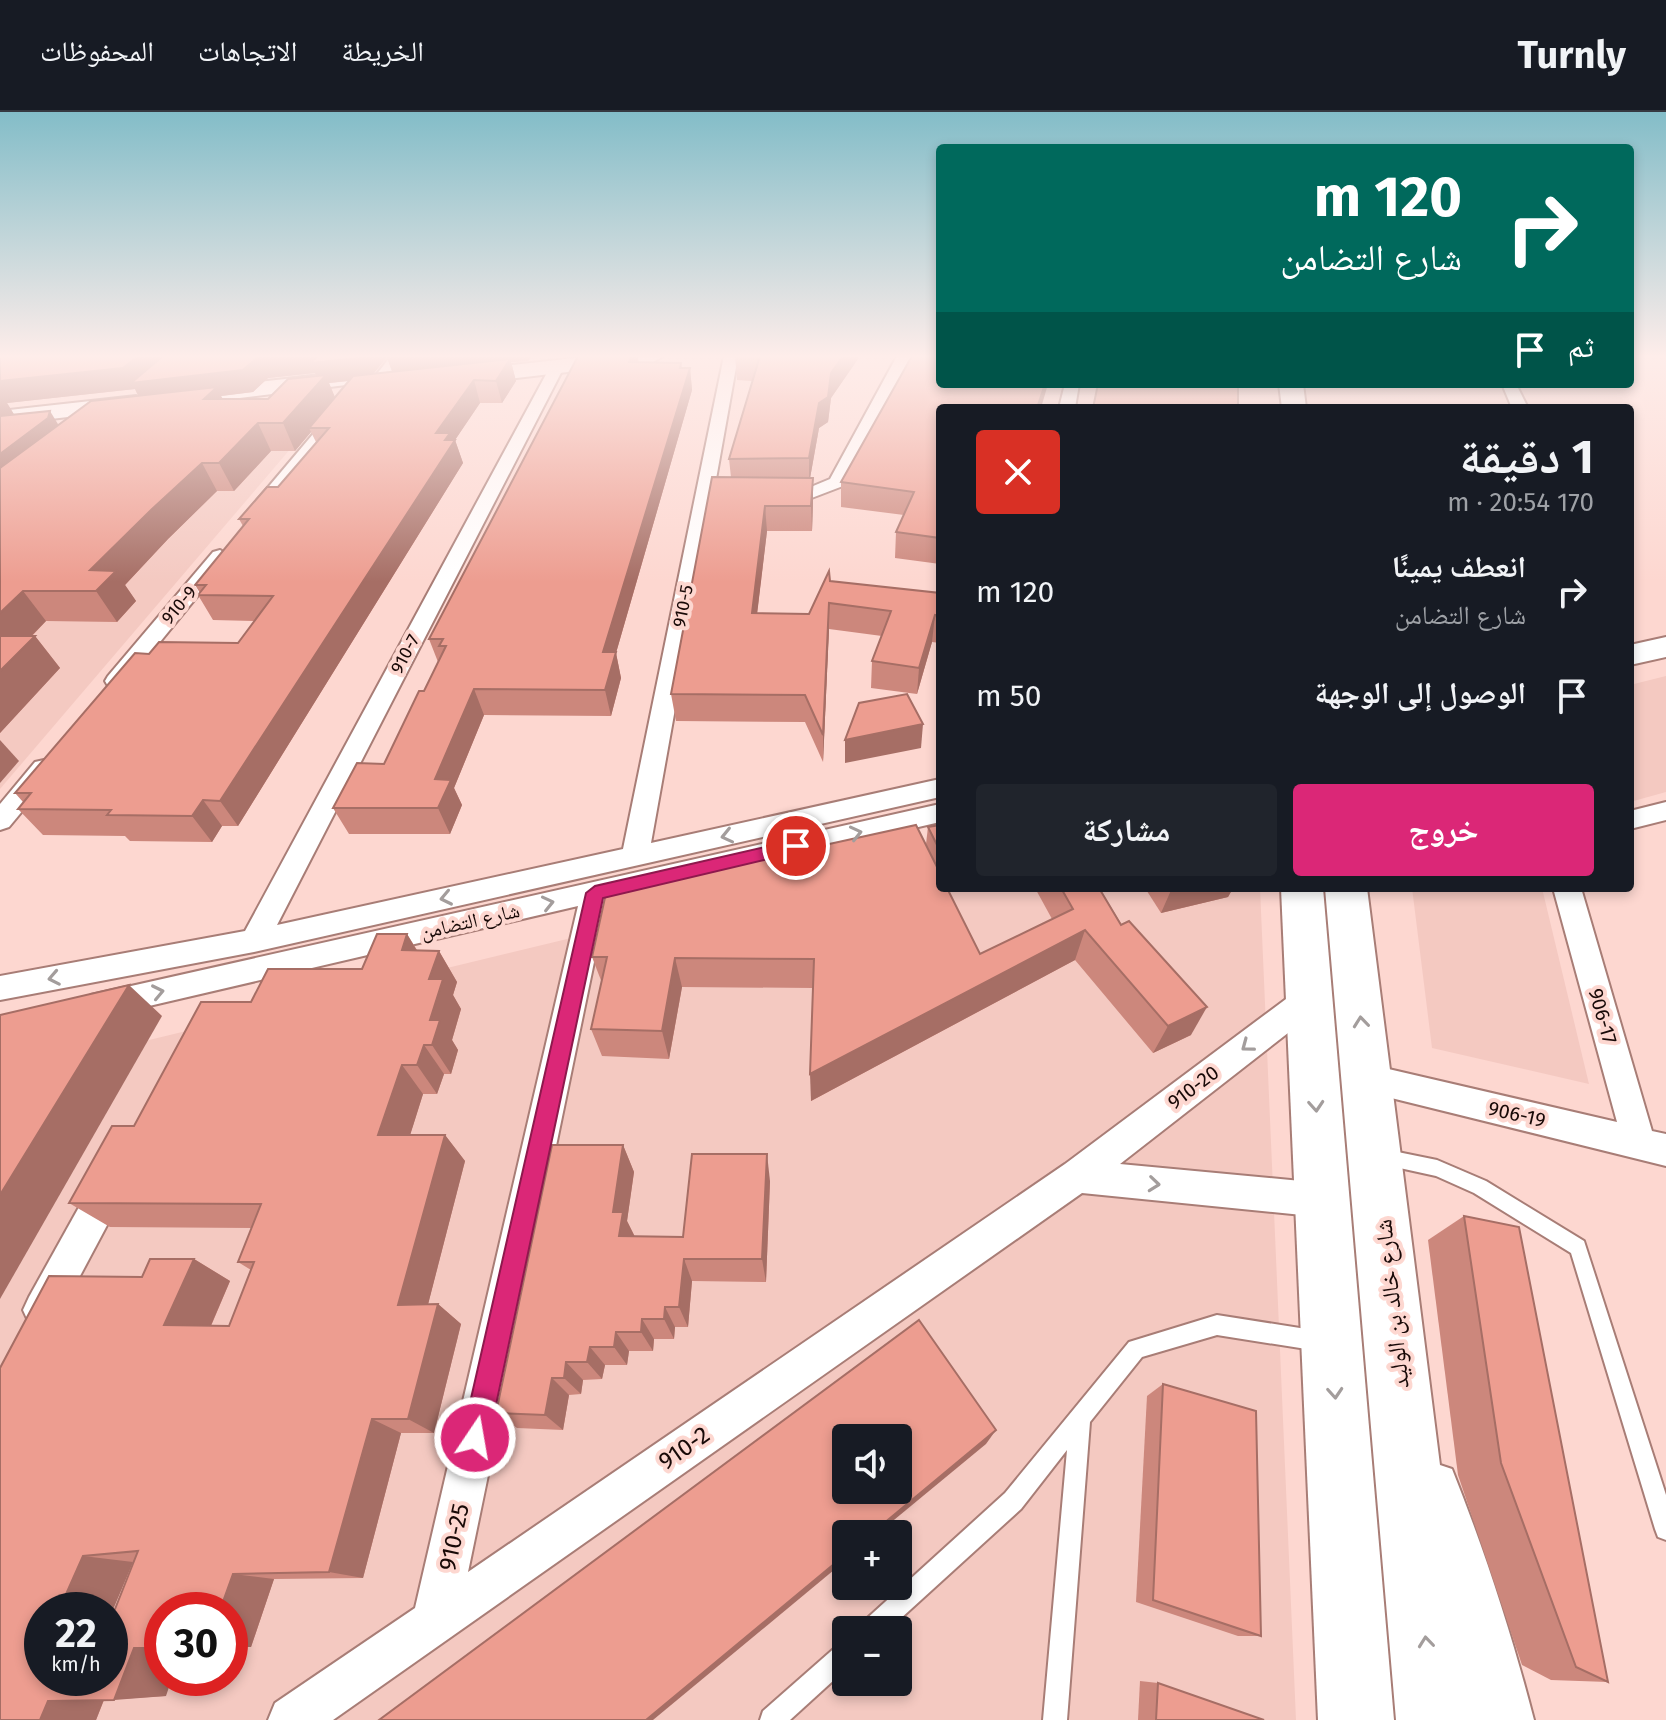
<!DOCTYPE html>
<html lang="ar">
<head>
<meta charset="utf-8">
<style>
	:root { --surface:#171b24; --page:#20242c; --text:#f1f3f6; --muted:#9ea1a6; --line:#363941; --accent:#db2777 }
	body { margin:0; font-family:"Fira Sans","Noto Naskh Arabic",sans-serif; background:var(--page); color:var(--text); direction:rtl; height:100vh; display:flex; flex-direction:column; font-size:30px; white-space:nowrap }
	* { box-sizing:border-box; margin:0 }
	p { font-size:26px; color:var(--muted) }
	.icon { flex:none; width:44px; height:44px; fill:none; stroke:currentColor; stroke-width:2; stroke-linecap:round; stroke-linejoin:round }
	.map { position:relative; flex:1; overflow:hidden; direction:ltr }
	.details { position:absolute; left:936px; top:292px; width:698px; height:488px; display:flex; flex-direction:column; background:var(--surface); border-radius:8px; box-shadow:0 4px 12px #0003; direction:rtl }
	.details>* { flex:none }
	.banner { position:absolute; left:936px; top:32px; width:698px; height:244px; border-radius:8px; box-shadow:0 4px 12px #0003; direction:rtl; background:#00695c; color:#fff; overflow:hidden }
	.tools { position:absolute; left:832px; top:1312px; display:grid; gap:16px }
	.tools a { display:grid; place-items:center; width:80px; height:80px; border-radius:8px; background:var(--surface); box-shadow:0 4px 12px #0003; font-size:40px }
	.speed { position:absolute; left:24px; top:1480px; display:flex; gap:16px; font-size:40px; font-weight:700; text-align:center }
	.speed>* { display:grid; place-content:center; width:104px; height:104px; border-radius:50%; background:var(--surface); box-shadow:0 4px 12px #0003; line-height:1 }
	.speed small { font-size:20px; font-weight:400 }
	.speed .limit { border:12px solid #d22; background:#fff; color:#111 }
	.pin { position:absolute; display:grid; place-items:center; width:68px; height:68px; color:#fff; margin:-34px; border:4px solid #fff; border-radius:50%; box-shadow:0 2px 8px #0007 }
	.me { position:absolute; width:88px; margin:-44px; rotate:12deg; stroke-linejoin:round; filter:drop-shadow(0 0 6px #0008) }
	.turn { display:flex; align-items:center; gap:28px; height:168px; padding:0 40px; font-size:36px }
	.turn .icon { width:104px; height:104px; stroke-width:2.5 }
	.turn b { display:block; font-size:56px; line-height:68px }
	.then { display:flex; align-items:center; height:76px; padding:0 40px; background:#0003; gap:16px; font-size:30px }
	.round { display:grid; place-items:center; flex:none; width:84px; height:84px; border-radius:8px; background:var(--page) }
	.headline { display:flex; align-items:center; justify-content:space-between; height:136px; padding:0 40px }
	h1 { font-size:48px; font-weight:700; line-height:60px }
	.cta { display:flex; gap:16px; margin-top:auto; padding:16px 40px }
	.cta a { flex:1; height:92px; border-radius:8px; background:var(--accent); color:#fff; font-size:32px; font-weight:700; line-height:92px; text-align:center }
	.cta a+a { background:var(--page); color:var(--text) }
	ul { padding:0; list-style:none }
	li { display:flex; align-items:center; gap:24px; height:104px; padding:0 40px }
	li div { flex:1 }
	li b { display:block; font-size:30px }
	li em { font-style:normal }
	header { display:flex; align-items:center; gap:48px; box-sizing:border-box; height:112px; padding:0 40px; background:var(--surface); border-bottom:2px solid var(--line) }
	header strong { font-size:38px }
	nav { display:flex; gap:44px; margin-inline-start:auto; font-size:28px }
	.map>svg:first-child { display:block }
	.built { fill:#f4c9c1; fill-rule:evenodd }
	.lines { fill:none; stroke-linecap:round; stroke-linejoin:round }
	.lane-casing { stroke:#a87d76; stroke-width:4 }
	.street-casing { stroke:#a87d76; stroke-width:4 }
	.secondary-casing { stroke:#a87d76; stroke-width:4 }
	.primary-casing { stroke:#a87d76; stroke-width:4 }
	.lane { fill:#fff; fill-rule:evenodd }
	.street { fill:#fff; fill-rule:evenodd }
	.secondary { fill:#fff; fill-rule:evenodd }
	.primary { fill:#fff; fill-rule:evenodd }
	.wall { fill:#cc877c; fill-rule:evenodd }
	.shaded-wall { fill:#a66e65 }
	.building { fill:#ed9d90; stroke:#a66e65; stroke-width:2; fill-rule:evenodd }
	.oneway { stroke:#a39d9c }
	.route { fill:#db2777; stroke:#8e194d; stroke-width:2 }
	.labels { text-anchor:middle; stroke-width:8; stroke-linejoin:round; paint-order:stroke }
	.far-street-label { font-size:18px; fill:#180907; stroke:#fdd7d0 }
	.street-label { font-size:20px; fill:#180907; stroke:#fdd7d0 }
	.near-street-label { font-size:24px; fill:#180907; stroke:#fdd7d0 }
</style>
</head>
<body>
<header>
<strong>Turnly</strong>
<nav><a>الخريطة</a><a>الاتجاهات</a><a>المحفوظات</a></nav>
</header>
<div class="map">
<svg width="1666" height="1608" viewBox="0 0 1666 1608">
	<rect width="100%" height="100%" fill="#fdd7d0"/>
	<!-- built -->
	<g class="built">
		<path d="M333,287l-333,390v-352z"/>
		<path d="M1666,564v116l-36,10v-117z"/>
		<path d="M940,737v39h320l36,832h-1296v-644zM846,1326h52v52h-52zM846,1422h52v52h-52zM42,1498h68v68h-68zM162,1498h68v68h-68zM846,1518h52v52h-52z"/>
		<path d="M1412,776h130l47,196 -157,-36z"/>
	</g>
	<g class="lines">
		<!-- lane casing -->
		<g class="lane-casing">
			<g id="lane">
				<path d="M1383,1037l54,11 49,21 98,60 82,254v45l-8,-3 -3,-8 -84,-276 -97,-60 -38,-17 -59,-13 -3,-6 3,-6z"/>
				<path d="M1217,1203l102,16 7,3 3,7 -3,7 -7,3 -102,-16 -75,22 -52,65 -23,298h-24l24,-270 -46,59 -133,121h-28l3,-8 142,-129 124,-151z"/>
				<path d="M846,1529v28l-56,51h-30l3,-9 75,-66z"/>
			</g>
		</g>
		<!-- street casing -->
		<g class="street-casing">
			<g id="street">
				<path d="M391,244h15l-18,22h-10l-2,-3z"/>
				<path d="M724,244h14l-87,487 289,-64v18l-686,155 -254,48v-24l245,-45 305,-564 7,-4 7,4 -287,558 346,-76z"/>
				<path d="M897,244h14l-68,130 -34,13 -41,-1v-8l38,-1 24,-10z"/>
				<path d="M1065,272h14l-4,24h-16z"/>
				<path d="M1502,272h14l12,24h-16z"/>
				<path d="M335,296l13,3 -88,108h-12v-8z"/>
				<path d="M220,438l9,6 -2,4 -103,126h-16l-3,-5 3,-5 105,-124z"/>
				<path d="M44,648l9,2 3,6 -3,6 -44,53 -9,3v-26l35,-42z"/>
				<path d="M1666,690v18l-36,9v-18z"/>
				<path d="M940,692v18l-333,77 -139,673 597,-408 233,-174 11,-4 11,4 4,9 -4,9 -200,156 202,19 12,5 6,12 -6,12 -12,5 -240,-24 -749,527h-65l7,-17 140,-95 163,-702 -476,111 -11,-4 -4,-9 4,-9z"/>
				<path d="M1553,776h28l71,243 14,3v32l-299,-74 -11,-4 -5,-10 5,-10 11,-4 250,58z"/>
				<path d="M110,1056l12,5 5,12 -5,12 -67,126 -13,6 -13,-6 -6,-13 6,-13 69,-124z"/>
			</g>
		</g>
		<!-- secondary casing -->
		<g class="secondary-casing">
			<g id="secondary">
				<path d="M593,244h70l-10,6 -195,23 -11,-7 11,-7z"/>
				<path d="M338,261l11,7 -3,5 -148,18 -11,-7 11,-7z"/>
				<path d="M136,284l11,7 -3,5 -144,17v-14z"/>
				<path d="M1666,525v20l-36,8v-20z"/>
			</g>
		</g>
		<!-- primary casing -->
		<g class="primary-casing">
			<g id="primary">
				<path d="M1279,272h24l3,24h-24z"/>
				<path d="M1281,776h42l71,832h-76z"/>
				<path d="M1325,776h42l73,577 12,4c33,82 60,166 82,251h-138z"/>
			</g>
		</g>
		<!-- lane -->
		<use href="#lane" class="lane"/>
		<!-- street -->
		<use href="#street" class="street"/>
		<!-- secondary -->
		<use href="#secondary" class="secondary"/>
		<!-- primary -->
		<use href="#primary" class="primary"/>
	</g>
	<!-- wall -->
	<g class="wall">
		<path d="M0,244h532l-4,5 -17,1 5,19 -14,22h-22l-25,37 8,23 -225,363h-16l-10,16 -82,-1 -5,-5 -82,-1 -25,-26 5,-7 -8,-9 134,-139 89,-11 16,-22 -41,-1 -15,-25 2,-2 -5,-8 48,-59 -4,-7 39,-32 38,-45 -5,-10 -16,19h-24l-37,40h-17l-49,48 -43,46 11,16 -19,21 -71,-1 -14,15h3l25,32 -60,65zM387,245l5,15 -18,2v-1zM315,261l1,3 -48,23h-45l-2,-3 32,-4 15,-14zM349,269l-14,17 -6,-15zM135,277l3,7 -80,29 -44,-10 -7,-12z"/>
		<path d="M578,244h60v6l43,1 1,5h8l2,22 -76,263 5,25 -10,38 -127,-1 -30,73 8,17 -12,29h-101l-16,-26 51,-44 40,-73 14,-29 -9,-23z"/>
		<path d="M735,244h125l-29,42 -3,24 -9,6 -9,50 3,25 -1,28h-45l-10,82 52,1 21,-33 110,12v50l-8,-1 -15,52 -46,-6 1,-27 10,-25 -53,-7 -6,133 -18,-40 -129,-1 -5,-27 60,-217 -2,-18 23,-78 -15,-1z"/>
		<path d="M940,296v156l-45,-6 1,-26 8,-17 -63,-8v-25z"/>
		<path d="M940,713v43h-3l-11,-24 2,-17z"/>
		<path d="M1035,776h64l92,147 -38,18 -78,-93 -264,141 2,-113 -131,-1 -13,72 -67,-3 -11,-27 11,-46 -10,-26 388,-3 72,-35z"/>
		<path d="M1145,776h88l-5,9 -67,16z"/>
		<path d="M407,822l10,16 22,1 18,31 -4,13 8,14 -9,31 6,10 -7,24h-7l-7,20h-14l-13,41h35l20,26 -37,143h10l23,20 -27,109h-33l-38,145 -89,1 -23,68h-21v-37h-68l4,86 -62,4 -8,20h-96l142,-443 52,-18 36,22 -19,45h18l22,-56 -13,-8 14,-34 -142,-1 -41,-24 65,-77 117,-124 111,-33zM133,1450h1l-19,47h-2z"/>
		<path d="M623,1033l11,27 -7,49 8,16h48l87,-56 -4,101 -74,-1 -4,46h-13l-1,12h-20l-1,12h-24l-2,14h-22l-3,14 -19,1 -2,14 -12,1 -6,35 -46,-2 -21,-15z"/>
		<path d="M1464,1104l144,466 -57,-2 -29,-15 -64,-190 -30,-235z"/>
		<path d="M1163,1272l98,252h-23l-102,-34 11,-206z"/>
		<path d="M1140,1569l18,2 106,37h-126z"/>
	</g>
	<!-- shaded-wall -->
	<g class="shaded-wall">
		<path d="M138,244l120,1 274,-1 -4,5 -17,1 5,19 -14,22 -6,-22 -102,-5 -7,-19 -13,16v5l-45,5 8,19 -28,26 2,4 -16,19 -12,-28 36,-40 -4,-10 -47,5 -15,14 -32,4 9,18 -87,-9 -8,-16 -128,14 10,16 -17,3v-41z"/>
		<path d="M631,244h7l1,11 -10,-5z"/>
		<path d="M843,244h17l-29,42 -3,24 -9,6 -10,56v-26l10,-55 12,-30z"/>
		<path d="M690,256l2,22 -76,263 5,25 -10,38 -6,-26 -2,-38z"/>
		<path d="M474,268l6,23 -25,37 8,23 -225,363 -18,-25 216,-368z"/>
		<path d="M1045,272h3l-7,24h-4z"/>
		<path d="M50,299l14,23 -64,52v-32z"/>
		<path d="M258,311l13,28 -37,40 -15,-28z"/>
		<path d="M202,351l15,28 -49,48 -43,46 11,16 -19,21 -21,-31 -6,-21 61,-60z"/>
		<path d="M813,366v25l-1,28 -1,-25z"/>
		<path d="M765,394l2,25 -13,109 -2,-27z"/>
		<path d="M23,479l23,30 -40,41 -6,-7v-42z"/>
		<path d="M829,491v26l-6,133v-27z"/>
		<path d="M935,503l-3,27 -15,52 2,-26z"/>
		<path d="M35,524l25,32 -60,65v-62z"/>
		<path d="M474,577l10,26 -30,73 8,17 -12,29 -12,-26 -3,-29z"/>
		<path d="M923,612l-2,24 -76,15v-23z"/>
		<path d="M0,628l19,21 -19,22z"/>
		<path d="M203,688l19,26 -10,16 -20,-26z"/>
		<path d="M940,739v17h-3z"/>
		<path d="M1172,776h61l-5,9 -67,16z"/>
		<path d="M1085,818l-10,30 -264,141 -1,-27z"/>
		<path d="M407,822l19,32 -24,-16z"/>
		<path d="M439,839l18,31 -4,13 8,14 -9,31 6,10 -7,24 -19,-29 -3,-66z"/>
		<path d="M675,846l7,29 -13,72 -7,-28z"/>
		<path d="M129,873l33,31 -162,283v-104z"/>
		<path d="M1207,895l-16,28 -38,18 15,-27z"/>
		<path d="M424,933l20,29 -7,20 -20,-29z"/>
		<path d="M402,953l21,29 -21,67 -24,-26z"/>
		<path d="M445,1023l20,26 -42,163 -25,-19z"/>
		<path d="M623,1033l11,27 -7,49 8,16 -16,-1 -6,-24z"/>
		<path d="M767,1042l3,27 -4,101 -4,-23z"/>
		<path d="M194,1147l36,22 -27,63 -39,-19z"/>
		<path d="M684,1147l8,22 -4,46 -9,-20z"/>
		<path d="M438,1192l23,20 -27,109 -26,-14z"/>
		<path d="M665,1195l10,20 -1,12 -10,-20z"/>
		<path d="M642,1207l12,20 -1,12 -12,-19z"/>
		<path d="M616,1220l13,19 -2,14 -13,-18z"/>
		<path d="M590,1235l15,18 -3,14 -15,-17z"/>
		<path d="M566,1250l17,18 -2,14 -17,-16z"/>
		<path d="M552,1266l17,17 -6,35 -18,-15z"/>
		<path d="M372,1307l29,14 -38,145 -34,-6z"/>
		<path d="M996,1318l-10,14 -109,90h-6z"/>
		<path d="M846,1442v6l-193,160h-7z"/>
		<path d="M83,1444l50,6 -21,50 -53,-2z"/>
		<path d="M233,1462l41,5 -23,68h-21v-37h-10z"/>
		<path d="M134,1536h28v30h10l-6,18 -52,4z"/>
		<path d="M105,1585l-9,23h-56l8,-19z"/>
	</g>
	<!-- building -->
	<g class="building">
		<path d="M0,244h138l-15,12 -123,13z"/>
		<path d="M163,244h101l-6,1 -15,13 -112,13z"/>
		<path d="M317,244h50v1l-56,6z"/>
		<path d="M578,244h53l-2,6 52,1 -1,5h10l-87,284h13l-11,38 -131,-1 -39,90 16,1 -13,28h-105l24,-45 27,1 35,-73h5l22,-45h-7l4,-7h-14z"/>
		<path d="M758,244h85l-12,17 -3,24 -9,6 -10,55 -80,1 31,-103z"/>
		<path d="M912,244h28v28h105l-8,24h-97v130l-44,-6 18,-40 -73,-10z"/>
		<path d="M510,247l-14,22 -22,-1 -38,53h14l-5,7h10l-235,361 -17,-1 -11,16 -85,-1 4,-5 -93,-1 13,-16h-16l120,-140 14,1 10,-12 79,1 35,-47 -75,-1 8,-10h-11l54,-66h-10l28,-32h11l51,-59h-20l44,-52z"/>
		<path d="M326,263l-43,48h-25l-39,40h-17l-51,47 -61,60 26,1 -20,20h-73l-23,22v-145l91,-67 126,-14 -13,12h64l20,-20z"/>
		<path d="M1098,272h140v24h-145z"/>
		<path d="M50,299l-2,7 -48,36v-38z"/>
		<path d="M712,365l101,1 -2,28h-46l-13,107 57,1 20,-43 1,10 110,12v23l-5,-1 -16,53 -47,-7 19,-50 -62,-8 -6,132 -18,-40 -134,-1z"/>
		<path d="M0,524h35l-35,35z"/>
		<path d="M907,582l16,30 -78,16 14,-37z"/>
		<path d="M916,713l24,48v15h7l33,66 93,-45 -12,-21h38l22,37 8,-4 78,86 -39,19 -83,-96 -275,144 4,-115 -139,-1 -13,73 -71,-2 16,-72h-15l14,-64z"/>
		<path d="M940,713v26l-12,-24z"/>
		<path d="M377,822h30l-5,16 37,1 -10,28h14l-13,41h10l-8,25h-8l-7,20h-15l-24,70h67l-47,170 40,-1 -30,115h-36l-43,153 -96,2 -13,36h-58v38h-28l-20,52 -66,1 -8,19h-40v-352l49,-92 93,1 8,-18h44l-30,66 65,1 25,-64h-16l23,-58 -192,-1 43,-77h22l67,-124h50l17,-33h94zM138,1439l-23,58 -56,1 24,-54zM42,1498h68v68h-68z"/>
		<path d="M129,873l-129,210v-180z"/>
		<path d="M552,1033h71l-10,67h10l-4,24 64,1 9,-83h75l-5,105h-78l-5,48h-14l-1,12h-22l-1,13h-25l-2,15h-24l-3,15h-21l-2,16h-12l-7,37 -49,-2z"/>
		<path d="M1464,1104l55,11 89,455 -32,-15 -75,-204z"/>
		<path d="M919,1208l77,110 -125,104h-25v20l-200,166h-267zM846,1326h52v52h-52z"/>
		<path d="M1163,1272l93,27 5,225 -108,-36z"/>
		<path d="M1158,1571l106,37h-108z"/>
	</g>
	<!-- one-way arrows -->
	<defs><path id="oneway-chevron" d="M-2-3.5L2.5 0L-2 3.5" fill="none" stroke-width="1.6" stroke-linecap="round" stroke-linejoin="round" transform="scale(2)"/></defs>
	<g class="oneway">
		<use href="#oneway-chevron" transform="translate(856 721) rotate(-13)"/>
		<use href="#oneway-chevron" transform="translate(727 724) rotate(167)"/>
		<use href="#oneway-chevron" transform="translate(446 786) rotate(168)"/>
		<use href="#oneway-chevron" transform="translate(548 791) rotate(-13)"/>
		<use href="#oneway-chevron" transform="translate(54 866) rotate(169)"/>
		<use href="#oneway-chevron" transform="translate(158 880) rotate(-12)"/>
		<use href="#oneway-chevron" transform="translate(1361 910) rotate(-96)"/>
		<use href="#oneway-chevron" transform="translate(1247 934) rotate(143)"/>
		<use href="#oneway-chevron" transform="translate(1316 994) rotate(86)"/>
		<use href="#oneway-chevron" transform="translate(1154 1072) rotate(6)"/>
		<use href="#oneway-chevron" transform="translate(1335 1281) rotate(86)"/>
		<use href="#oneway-chevron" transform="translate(1426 1530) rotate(-96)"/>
	</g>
	<!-- sky -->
	<linearGradient id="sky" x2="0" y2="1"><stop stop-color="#83bdc8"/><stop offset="0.52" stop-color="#feedea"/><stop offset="1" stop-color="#feedea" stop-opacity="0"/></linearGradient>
	<rect width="1666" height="470" fill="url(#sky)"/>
	<!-- route -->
	<path class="route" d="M796,728l6,2v9l-199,47 -114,540 -4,9 -10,4 -9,-4 -4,-9 124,-545 9,-7z"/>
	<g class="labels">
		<!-- far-street labels -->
		<g class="far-street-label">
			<text transform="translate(179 493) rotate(-50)" y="6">910-9</text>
			<text transform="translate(683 494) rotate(-79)" y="6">910-5</text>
			<text transform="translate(405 542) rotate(-62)" y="6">910-7</text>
		</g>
		<!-- street labels -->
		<g class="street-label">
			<text transform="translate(470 809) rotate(-13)" y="7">شارع التضامن</text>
			<text transform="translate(1603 904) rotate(74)" y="7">906-17</text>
			<text transform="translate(1193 975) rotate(-37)" y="7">910-20</text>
			<text transform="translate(1517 1002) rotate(13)" y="7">906-19</text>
		</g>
		<!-- near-street labels -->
		<g class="near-street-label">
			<text transform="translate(1392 1192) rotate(-96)" y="8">شارع خالد بن الوليد</text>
			<text transform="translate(684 1336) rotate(-35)" y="8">910-2</text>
			<text transform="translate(454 1425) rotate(-78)" y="8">910-25</text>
		</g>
	</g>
</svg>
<div class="tools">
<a><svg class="icon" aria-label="sound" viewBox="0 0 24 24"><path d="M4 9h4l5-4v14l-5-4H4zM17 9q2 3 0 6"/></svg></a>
<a>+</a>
<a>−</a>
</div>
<div class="speed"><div>22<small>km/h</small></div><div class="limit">30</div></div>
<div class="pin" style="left:796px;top:734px;background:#d93025"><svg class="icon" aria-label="arrive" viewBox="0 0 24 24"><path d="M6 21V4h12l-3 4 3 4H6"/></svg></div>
<svg class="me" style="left:475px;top:1326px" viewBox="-20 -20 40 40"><circle r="17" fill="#db2777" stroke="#fff" stroke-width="3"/><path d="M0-11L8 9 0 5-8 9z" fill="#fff"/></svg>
<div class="banner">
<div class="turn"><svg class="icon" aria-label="right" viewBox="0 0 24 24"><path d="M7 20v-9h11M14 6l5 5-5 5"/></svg><div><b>120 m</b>شارع التضامن</div></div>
<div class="then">ثم<svg class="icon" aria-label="arrive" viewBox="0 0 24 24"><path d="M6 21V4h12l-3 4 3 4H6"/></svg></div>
</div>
<section class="details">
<div class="headline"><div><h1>1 دقيقة</h1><p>170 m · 20:54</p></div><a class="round" style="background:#d93025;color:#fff"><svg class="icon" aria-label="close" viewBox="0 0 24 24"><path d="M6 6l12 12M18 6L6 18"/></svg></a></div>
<ul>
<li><svg class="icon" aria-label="right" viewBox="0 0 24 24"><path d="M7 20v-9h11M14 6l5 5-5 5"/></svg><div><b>انعطف يمينًا</b><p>شارع التضامن</p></div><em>120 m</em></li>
<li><svg class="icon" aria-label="arrive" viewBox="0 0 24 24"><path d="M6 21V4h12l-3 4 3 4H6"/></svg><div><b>الوصول إلى الوجهة</b></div><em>50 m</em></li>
</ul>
<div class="cta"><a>خروج</a><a>مشاركة</a></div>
</section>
</div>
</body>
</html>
